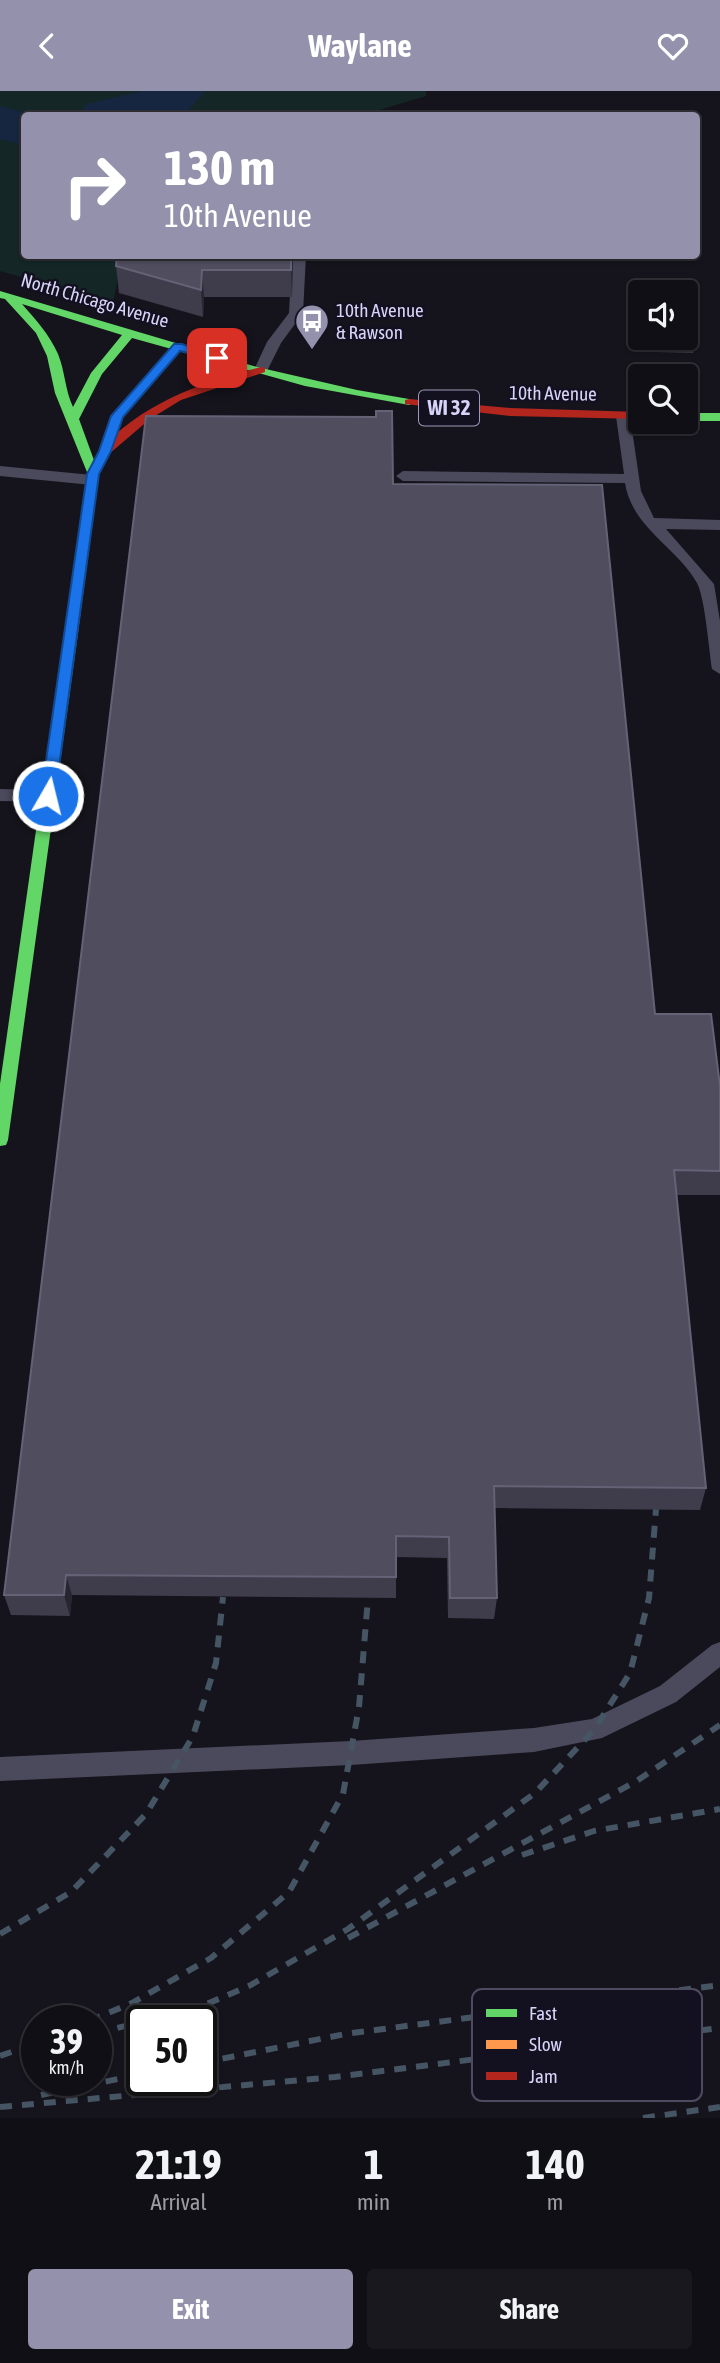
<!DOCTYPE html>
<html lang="en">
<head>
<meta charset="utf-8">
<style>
	:root { --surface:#100f15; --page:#19181e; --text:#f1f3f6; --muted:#9c9ca0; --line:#302f34; --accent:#9491ac }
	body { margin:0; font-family:"Asap Condensed",sans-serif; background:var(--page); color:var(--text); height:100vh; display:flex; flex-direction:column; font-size:26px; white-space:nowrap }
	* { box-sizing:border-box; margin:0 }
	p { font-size:23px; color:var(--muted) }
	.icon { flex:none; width:38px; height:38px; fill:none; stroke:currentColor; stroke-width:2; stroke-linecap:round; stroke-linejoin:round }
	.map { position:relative; height:2027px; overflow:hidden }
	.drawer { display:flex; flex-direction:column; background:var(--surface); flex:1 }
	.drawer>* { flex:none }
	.banner { position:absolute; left:21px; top:21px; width:679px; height:147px; border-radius:7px; box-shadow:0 2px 5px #0004,0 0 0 2px var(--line); background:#9491ac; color:#fff; overflow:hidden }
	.fabs { position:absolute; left:628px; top:189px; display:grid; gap:14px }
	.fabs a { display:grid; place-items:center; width:70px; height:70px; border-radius:7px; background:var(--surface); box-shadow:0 2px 5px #0004,0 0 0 2px var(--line); font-size:35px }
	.speed { position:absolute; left:21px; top:1914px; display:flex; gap:14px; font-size:35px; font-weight:700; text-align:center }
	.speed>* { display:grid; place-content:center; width:91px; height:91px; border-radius:50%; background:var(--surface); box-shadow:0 2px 5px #0004,0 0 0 2px var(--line); line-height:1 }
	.speed small { font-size:18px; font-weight:400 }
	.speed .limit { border:4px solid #111; border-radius:10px; background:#fff; color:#111 }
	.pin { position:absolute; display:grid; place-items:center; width:60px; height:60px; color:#fff; margin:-30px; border-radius:14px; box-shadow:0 4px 10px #0006 }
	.me { position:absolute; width:77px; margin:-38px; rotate:8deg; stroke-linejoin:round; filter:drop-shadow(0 0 5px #0008) }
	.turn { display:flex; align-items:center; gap:24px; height:147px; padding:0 28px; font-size:32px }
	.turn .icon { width:91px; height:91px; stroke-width:2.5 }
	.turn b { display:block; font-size:49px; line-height:60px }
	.eta { display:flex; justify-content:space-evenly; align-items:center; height:119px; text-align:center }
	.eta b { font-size:42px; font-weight:700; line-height:49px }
	.primary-button { display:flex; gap:14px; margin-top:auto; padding:14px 28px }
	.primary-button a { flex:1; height:80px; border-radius:7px; background:var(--accent); color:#fff; font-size:28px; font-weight:700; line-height:80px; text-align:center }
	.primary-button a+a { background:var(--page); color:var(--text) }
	header { display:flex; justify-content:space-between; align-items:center; height:91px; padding:0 28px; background:var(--accent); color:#fff; font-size:32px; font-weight:700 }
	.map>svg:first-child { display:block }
	.green { fill:#142626 }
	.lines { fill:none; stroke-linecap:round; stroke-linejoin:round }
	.river { fill:#162640; fill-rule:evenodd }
	.lane { fill:#4b4a5c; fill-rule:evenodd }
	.fast { fill:#63d668; fill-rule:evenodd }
	.slow { fill:#ff974d; fill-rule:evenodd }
	.jam { fill:#b3261e; fill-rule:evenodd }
	.rail { stroke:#455563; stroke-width:6; stroke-dasharray:12 10; stroke-linecap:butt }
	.wall { fill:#3f3c4b }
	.shaded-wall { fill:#272530 }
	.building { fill:#4f4d5e; stroke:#646276; stroke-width:2 }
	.route { fill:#1a73e8; stroke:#114b97; stroke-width:2 }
	.labels { text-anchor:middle; stroke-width:5; stroke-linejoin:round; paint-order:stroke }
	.far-street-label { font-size:19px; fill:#d8d4f9; stroke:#131020 }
	.far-poi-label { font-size:19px; fill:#d8d4f9; stroke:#131020; text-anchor:start }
	.shield { fill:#131020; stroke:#9d99b8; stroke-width:2 }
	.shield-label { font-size:21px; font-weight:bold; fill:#d8d4f9 }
	.key { fill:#131020; stroke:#4e4b61; stroke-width:2 }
	.key-label { font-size:19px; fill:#d8d4f9 }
</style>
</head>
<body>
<header><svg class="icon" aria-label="back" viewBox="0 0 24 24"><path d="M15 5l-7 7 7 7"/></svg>Waylane<svg class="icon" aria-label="heart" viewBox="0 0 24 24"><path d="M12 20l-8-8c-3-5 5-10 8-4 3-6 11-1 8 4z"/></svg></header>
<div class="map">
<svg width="720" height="2027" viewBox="0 0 720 2027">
	<rect width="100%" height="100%" fill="#15141c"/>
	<!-- green -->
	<path class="green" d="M0,0h426v5l-63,19h-339v140l98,1 -9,47 -113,-32z"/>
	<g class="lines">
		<!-- river -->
		<g class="river">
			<path d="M143,0h62l-17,20 -19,4h-90l8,-11z"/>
			<path d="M0,15l33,9h-9v30l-24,-6z"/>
		</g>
		<!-- lane -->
		<g class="lane">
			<path d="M292,164h14l-3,58 -22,30 -15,30h-10l-2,-3 13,-28 22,-29z"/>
			<path d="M623,321l7,4 11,75 13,27 66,2v10l-54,-1 48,55 6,37v53l-8,-5c-3,-19 -7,-71 -15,-86 -20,-36 -65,-55 -72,-100l-222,-2 -7,-5 7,-5 221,3 -8,-58z"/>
			<path d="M0,375l92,9 7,5 -7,5 -92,-9z"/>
			<path d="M0,698l48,1 9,6 -9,6 -48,-1z"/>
			<path d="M720,1551v25l-44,35 -74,36 -68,14 -183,13 -351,16v-24l351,-16 183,-13 58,-9 68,-33 52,-41z"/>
		</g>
		<!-- fast -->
		<g class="fast">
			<path d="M0,200l257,76 100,23 52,9 6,3 -6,3 -104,-19 -173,-48 -30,36 -23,45 20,55 -2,3h-8l-34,-84 -8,-37 -11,-23 -31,-34 -5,-1zM22,213l100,31 -31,38 -18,34c-8,-17 -8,-36 -15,-53 -9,-20 -22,-34 -36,-50z"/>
			<rect x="686" y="322" width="34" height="8"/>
			<path d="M70,545l7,4 -69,500 -2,5 -6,1v-62l63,-444z"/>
		</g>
		<!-- slow -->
		<path class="slow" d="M178,252l4,1v4l-59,69 -12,34 -12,23 -22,166 -7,4 -5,-1 -2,-3 24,-166 12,-23 12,-35 63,-72z"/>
		<!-- jam -->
		<g class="jam">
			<path d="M261,276l4,1v4l-84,28 -31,19 -41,35 -4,1 -6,-4c41,-47 103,-69 162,-84z"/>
			<path d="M409,308l101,9 130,4v7l-130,-3 -105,-12v-4z"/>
		</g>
		<!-- rail -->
		<g class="rail">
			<path d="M522,1764l72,-24 126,-22"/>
			<path d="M0,1843l71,-42 75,-78 47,-78 23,-73 7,-66"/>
			<path d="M348,1847l287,-156 85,-57"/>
			<path d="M89,1930l43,-18 79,-45 78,-66 54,-98 16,-87 9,-109"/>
			<path d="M144,1930l65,-18 40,-17 99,-57 187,-136 59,-63 36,-57 19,-75 7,-89"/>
			<path d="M96,1942l46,-11"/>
			<path d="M0,1965l37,-13"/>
			<path d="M201,1972l144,-29 375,-49"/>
			<path d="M41,2004l101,-21"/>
			<path d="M0,2016l335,-30 385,-49"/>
			<path d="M643,2027l77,-11"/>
		</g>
	</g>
	<!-- wall -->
	<g class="wall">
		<path d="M293,164l-1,42h-88l-1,20 -84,-24 -3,-27z"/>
		<path d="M653,247h33l9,4 -2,11 -38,-1z"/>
		<path d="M393,393l262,530 65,72v109h-43l29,293 -6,22 -206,-2 3,90 -3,21 -46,-1 -1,-60 -51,-1v41l-324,-3 -2,21 -59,-1 -7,-20z"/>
	</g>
	<!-- shaded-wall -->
	<g class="shaded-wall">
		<path d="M291,164h2l-1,42 -1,-27z"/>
		<path d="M202,179l2,27 -1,20 -2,-27z"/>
		<path d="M66,1484l6,20 -2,21 -6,-21z"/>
	</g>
	<!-- building -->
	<g class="building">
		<path d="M117,164h174v15h-89l-1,20 -85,-24z"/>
		<path d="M686,227h5l4,24 -39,-1v-3h30z"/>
		<path d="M376,320h16l1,73 209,1 53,529h56l9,72v85l-46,-1 32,318 -212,-2 3,112h-47l-1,-61 -53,-1v41l-330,-2 -2,20h-60l142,-1179 230,1z"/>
	</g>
	<!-- route -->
	<path class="route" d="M174,253h8l41,14 -6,3 -37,-10 -57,66 -12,34 -12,23 -44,322 -7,5 -7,-5 46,-322 12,-23 12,-35z"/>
	<!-- icons -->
	<defs>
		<g id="bus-pin" transform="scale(1.75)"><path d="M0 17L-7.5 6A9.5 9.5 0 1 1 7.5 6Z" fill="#9491ac" stroke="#131020"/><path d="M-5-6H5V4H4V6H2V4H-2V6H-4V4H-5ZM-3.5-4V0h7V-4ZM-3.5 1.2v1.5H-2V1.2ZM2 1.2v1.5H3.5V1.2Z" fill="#fff"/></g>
	</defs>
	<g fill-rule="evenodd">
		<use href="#bus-pin" x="312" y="230"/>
	</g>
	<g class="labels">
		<!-- far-street labels -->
		<g class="far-street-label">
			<text transform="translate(95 209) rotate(16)" y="7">North Chicago Avenue</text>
			<text transform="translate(553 302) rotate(1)" y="7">10th Avenue</text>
		</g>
		<!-- far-poi labels -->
		<g class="far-poi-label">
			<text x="336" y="226">10th Avenue<tspan x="336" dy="22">&amp; Rawson</tspan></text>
		</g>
		<!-- shield labels -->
		<rect class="shield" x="419" y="299.5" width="60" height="35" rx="5"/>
		<g class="shield-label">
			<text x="449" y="324">WI 32</text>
		</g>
	</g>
	<!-- legend -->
	<rect x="472" y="1898" width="230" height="112" rx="10" class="key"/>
	<rect x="486" y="1918" width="31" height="8" fill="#63d668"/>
	<rect x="486" y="1949" width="31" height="9" fill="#ff974d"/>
	<rect x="486" y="1981" width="31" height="8" fill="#b3261e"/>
	<g class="key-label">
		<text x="529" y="1929">Fast</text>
		<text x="529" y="1960">Slow</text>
		<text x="529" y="1992">Jam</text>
	</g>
</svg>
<div class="fabs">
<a><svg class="icon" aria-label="sound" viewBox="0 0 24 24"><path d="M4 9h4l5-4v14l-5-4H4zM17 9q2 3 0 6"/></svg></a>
<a><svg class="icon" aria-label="search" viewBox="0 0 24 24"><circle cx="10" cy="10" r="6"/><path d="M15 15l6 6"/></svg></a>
</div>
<div class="speed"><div>39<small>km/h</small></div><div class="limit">50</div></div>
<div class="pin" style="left:217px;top:267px;background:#d93025"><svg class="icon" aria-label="arrive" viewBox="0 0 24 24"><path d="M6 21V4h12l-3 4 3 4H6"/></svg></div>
<svg class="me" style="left:48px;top:705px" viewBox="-20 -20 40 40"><circle r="17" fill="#1a73e8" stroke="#fff" stroke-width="3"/><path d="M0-11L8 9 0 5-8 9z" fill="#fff"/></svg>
<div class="banner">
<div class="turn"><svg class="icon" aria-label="right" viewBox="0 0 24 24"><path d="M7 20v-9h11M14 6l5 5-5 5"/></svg><div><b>130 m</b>10th Avenue</div></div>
</div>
</div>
<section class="drawer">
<div class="eta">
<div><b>21:19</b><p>Arrival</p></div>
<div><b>1</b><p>min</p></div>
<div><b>140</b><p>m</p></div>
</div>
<div class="primary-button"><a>Exit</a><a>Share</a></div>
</section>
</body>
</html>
